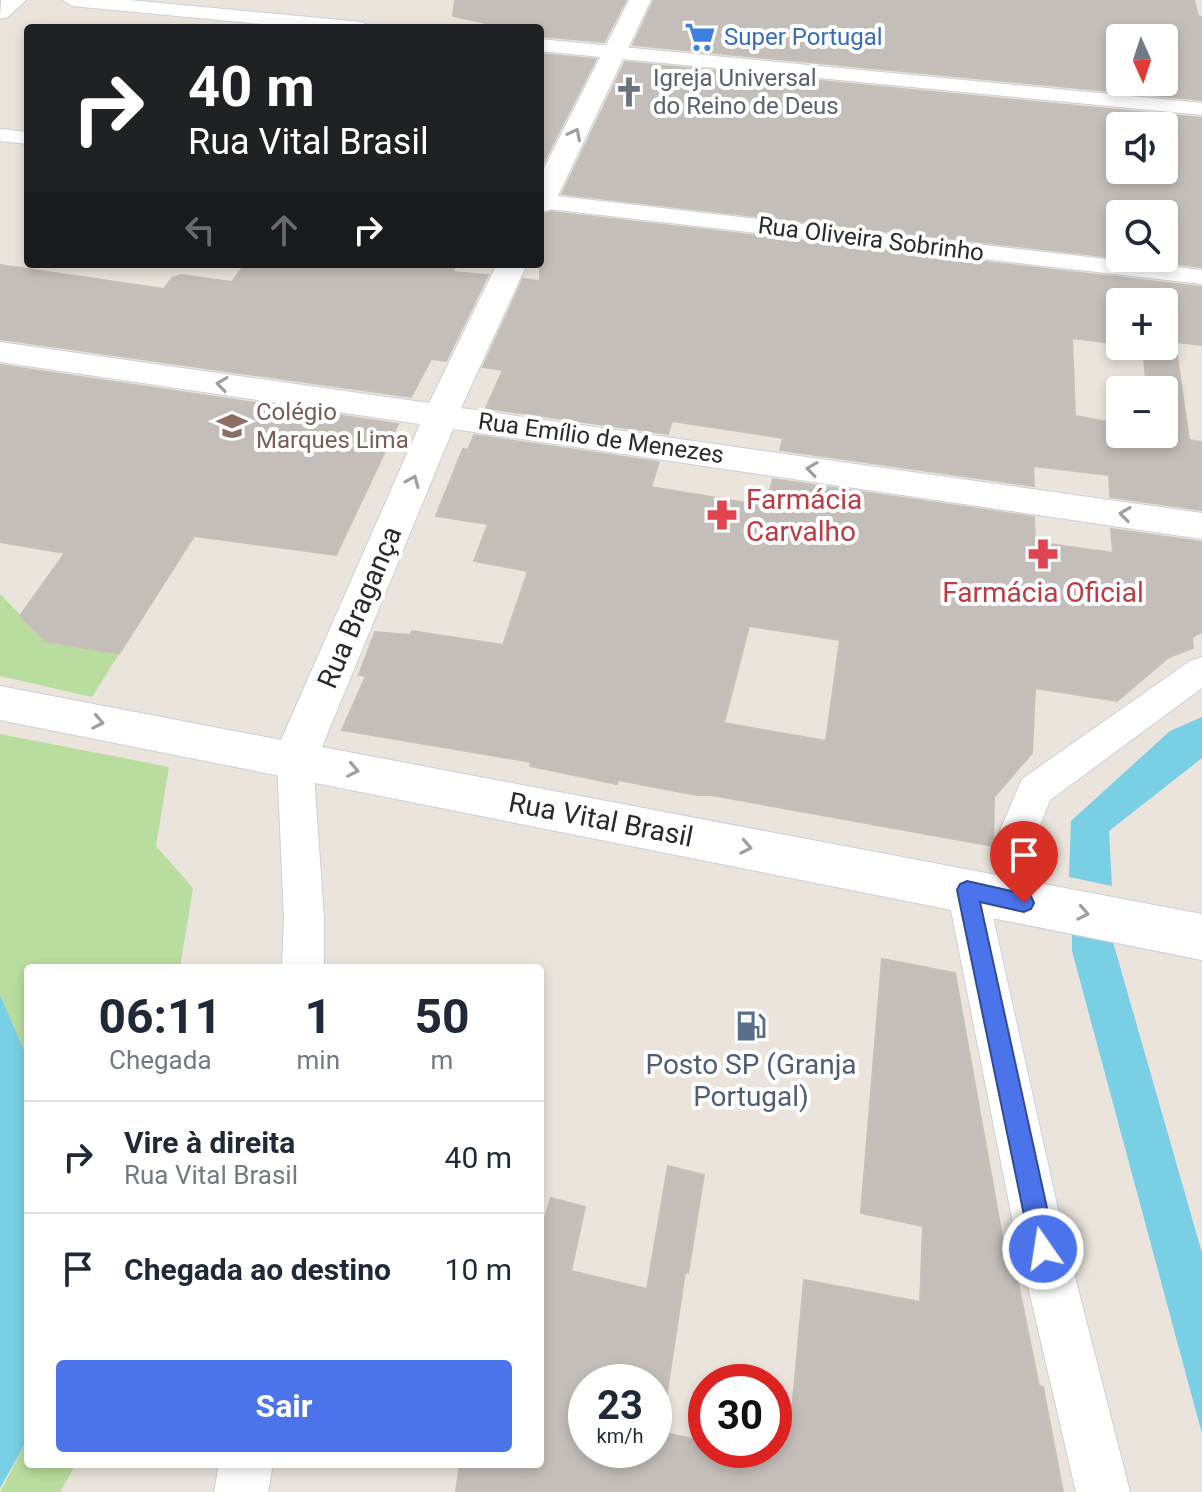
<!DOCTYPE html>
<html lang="pt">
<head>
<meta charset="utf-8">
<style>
	:root { --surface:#fff; --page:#f2f2f3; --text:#1f2937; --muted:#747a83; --line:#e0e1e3; --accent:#4b73ea }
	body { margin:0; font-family:Roboto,sans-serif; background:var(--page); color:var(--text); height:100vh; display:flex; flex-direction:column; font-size:30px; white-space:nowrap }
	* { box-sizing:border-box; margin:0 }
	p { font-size:26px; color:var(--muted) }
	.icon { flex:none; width:44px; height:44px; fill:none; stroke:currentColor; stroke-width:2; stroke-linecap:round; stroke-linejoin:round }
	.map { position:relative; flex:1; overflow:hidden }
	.drawer { position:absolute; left:24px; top:964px; width:520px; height:504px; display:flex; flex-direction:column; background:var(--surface); border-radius:8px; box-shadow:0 4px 12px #0003 }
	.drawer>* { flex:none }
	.top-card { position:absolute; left:24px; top:24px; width:520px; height:244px; border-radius:8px; box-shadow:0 4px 12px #0003; background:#202124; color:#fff; overflow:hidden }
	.needle { width:52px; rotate:177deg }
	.buttons { position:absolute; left:1106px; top:24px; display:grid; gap:16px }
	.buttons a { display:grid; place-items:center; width:72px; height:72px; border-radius:8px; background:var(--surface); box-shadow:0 4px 12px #0003; font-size:40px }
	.speed { position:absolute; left:568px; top:1364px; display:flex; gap:16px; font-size:40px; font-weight:700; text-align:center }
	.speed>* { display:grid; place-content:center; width:104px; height:104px; border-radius:50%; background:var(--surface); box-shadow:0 4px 12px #0003; line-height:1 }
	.speed small { font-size:20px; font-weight:400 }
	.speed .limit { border:12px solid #d22; background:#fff; color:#111 }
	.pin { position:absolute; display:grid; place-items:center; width:68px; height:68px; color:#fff; margin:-82px -34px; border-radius:50% 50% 50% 0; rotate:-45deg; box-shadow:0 0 8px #0007 }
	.pin .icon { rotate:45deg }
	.me { position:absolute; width:88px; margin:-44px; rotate:347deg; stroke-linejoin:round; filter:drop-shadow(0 0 6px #0008) }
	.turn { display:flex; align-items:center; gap:28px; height:168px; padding:0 32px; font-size:36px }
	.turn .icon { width:104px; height:104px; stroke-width:2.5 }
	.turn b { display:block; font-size:56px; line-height:68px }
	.lanes { display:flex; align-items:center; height:76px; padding:0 32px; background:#0003; justify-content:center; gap:40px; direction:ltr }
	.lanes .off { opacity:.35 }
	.eta { display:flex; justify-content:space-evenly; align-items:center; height:136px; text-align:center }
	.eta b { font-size:48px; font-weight:700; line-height:56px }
	.cta { display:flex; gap:16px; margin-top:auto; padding:16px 32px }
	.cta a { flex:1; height:92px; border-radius:8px; background:var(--accent); color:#fff; font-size:32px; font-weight:700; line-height:92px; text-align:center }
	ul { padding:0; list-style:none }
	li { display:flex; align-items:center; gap:24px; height:112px; padding:0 32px; border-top:2px solid var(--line) }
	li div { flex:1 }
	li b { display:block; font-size:30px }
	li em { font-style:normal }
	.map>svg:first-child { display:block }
	.green { fill:#b8dd9e }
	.water { fill:#79cfe4 }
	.building { fill:#c3beba; stroke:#c6c0b7; stroke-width:2; fill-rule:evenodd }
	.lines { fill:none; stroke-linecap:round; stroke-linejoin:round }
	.street-casing { stroke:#cccfda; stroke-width:2 }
	.secondary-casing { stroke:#cccfda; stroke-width:2 }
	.street { fill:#fff; fill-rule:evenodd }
	.secondary { fill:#fff; fill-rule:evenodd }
	.oneway { stroke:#9f9f9f }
	.route { fill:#4b73ea; stroke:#314b98; stroke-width:2 }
	.labels { text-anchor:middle; stroke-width:8; stroke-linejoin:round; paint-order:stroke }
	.far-shop-label { font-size:24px; fill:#366cbe; stroke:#fff; text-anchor:start }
	.far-worship-label { font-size:24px; fill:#5b616d; stroke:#fff; text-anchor:start }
	.far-street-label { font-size:24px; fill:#2a2a2a; stroke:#fff }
	.far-education-label { font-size:24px; fill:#785e54; stroke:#fff; text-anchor:start }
	.health-label { font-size:28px; fill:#be3a42; stroke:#fff; text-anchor:start }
	.street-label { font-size:28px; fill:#2a2a2a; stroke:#fff }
	.service-label { font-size:28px; fill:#4e5e75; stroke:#fff }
</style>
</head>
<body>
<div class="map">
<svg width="1202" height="1492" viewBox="0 0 1202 1492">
	<rect width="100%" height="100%" fill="#ebe4dd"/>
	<!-- green -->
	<g class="green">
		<path d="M0,594l46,47 73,13 -27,43 -92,-21z"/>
		<path d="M0,734l169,33 -13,79 37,42 -13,80h-152v91l-28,-64z"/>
		<path d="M28,1439v25h48l-16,28h-60z"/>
	</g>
	<!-- water -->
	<g class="water">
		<path d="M1202,717v41l-93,73 3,55 -43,-9 2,-56 99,-90z"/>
		<path d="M1072,933l41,9 89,311v181l-130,-483z"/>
		<path d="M0,995l28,64v380l-28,49z"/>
	</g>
	<!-- building -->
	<g class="building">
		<path d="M455,0h171l-22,42 -64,-6v-8h-32l-55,-12z"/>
		<path d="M654,0h540l4,16 4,1v83l-569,-55zM1120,38h44v44h-44z"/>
		<path d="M540,54l56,5 -56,110z"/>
		<path d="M625,62l577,56v149l-78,-9h40v-44h-44v44l-558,-64zM1120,126h44v44h-44z"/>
		<path d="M551,212l651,75v58l-27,-3 14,98 13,2v68l-92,-13 -1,-22 -76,-9 1,20 -254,-36 3,-12 -111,-17 -4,13 -182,-26 17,-38 -20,-3 40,-88 17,2v-66zM1120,302h44v44h-28l7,1 4,43h17v44h-44v-10l-45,-8 -3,-78 48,6z"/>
		<path d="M245,264h211l-3,8 35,3 -42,86 -15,-2 -20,38 -411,-58v-74l164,24 8,-11 9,-3 51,7z"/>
		<path d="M0,365l398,59 -62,131 -142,-19 -75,118 -73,-13 -26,-25 45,-63 -65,-11z"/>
		<path d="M474,435l185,27 -8,25 115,19 7,-27 261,38 1,25 78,11 -2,-24 91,13v90l-10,5 1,11 -24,9 -52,44 -82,-13 -3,65 -38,44 -1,49 -282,-51h-14l-79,-15 -1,4 -87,-18 1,-4 -189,-32 24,-54 -7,-1 16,-43 35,3 2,-4 91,14 25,-74 -54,-10 14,-37 -52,-8 27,-67 5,1zM749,626l91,14 -14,101 -102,-18z"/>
		<path d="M882,959l73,14 48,269 7,2 29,142 4,1 20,105h-607l4,-28h80v-230l11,-36 34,9 -14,64 76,18 21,-123 36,9 -16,98 -3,-1 -24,160 45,10v8h34l34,8v-51l18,4 12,-131 116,22 3,-76 -62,-13zM586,1382h68v68h-68z"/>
	</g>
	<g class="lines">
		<!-- street casing -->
		<g class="street-casing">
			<g id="street">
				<path d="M63,0h66l233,22 9,6h-68l-231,-22z"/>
				<path d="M540,39l662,64v12l-662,-64z"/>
				<path d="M0,129l28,3v12l-28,-3z"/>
				<path d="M540,194l662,76v14l-662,-76z"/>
				<path d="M1202,657v31l-152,112 -14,35 8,68 -6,13 -14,5 -14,-5 -6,-13 -6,-68 24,-56 168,-118z"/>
				<path d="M295,744l13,5 5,10 11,159v50h-42l2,-50 -7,-159 5,-10z"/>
				<path d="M967,873l14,5 6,12 73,328 70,274h-54l-64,-274 -65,-328 6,-12z"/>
				<path d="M219,1464h54l-5,28h-54z"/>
			</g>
		</g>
		<!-- secondary casing -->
		<g class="secondary-casing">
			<g id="secondary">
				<path d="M26,0l-18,17 -8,2 1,-19z"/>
				<path d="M629,0h22l-97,204 -4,6 -10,2v-36z"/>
				<path d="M497,264h30l-66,144 741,105v26l-749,-110 -131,318 880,167v46l-1202,-240v-34l281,54 139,-316 -420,-62v-20l429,61z"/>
			</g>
		</g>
		<!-- street -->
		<use href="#street" class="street"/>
		<!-- secondary -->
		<use href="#secondary" class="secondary"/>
	</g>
	<!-- one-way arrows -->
	<defs><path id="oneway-chevron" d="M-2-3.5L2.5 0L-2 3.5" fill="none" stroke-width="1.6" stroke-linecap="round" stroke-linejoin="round" transform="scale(2)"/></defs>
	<g class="oneway">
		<use href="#oneway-chevron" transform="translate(575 134) rotate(-63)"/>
		<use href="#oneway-chevron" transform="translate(222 384) rotate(-172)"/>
		<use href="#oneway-chevron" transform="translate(812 469) rotate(-172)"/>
		<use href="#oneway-chevron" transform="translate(413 481) rotate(-67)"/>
		<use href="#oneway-chevron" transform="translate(1125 514) rotate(-172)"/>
		<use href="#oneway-chevron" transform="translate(98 722) rotate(11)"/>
		<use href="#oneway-chevron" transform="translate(353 770) rotate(11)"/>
		<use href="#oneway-chevron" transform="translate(746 847) rotate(11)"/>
		<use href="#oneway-chevron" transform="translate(1083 913) rotate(11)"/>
	</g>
	<!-- route -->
	<path class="route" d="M967,881l57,13 7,2 3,7 -3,6 -7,3 -44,-10 76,347 -4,8 -9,4 -8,-4 -4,-8 -74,-359 3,-6z"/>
	<!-- icons -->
	<defs>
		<g id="supermarket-bare" transform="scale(2.4)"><path d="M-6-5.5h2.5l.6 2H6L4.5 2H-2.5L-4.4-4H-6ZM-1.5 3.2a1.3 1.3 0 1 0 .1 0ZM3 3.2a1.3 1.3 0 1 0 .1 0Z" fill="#3f7fe0" stroke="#fff" stroke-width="2.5" paint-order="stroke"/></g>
		<g id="church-bare" transform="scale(2.4)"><path d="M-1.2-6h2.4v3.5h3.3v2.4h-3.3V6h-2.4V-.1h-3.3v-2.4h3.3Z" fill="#6b7280" stroke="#fff" stroke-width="2.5" paint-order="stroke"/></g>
		<g id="school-bare" transform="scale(2.4)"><path d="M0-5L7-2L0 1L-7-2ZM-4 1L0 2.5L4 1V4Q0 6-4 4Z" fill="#8d6e63" stroke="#fff" stroke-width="2.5" paint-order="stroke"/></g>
		<g id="pharmacy-bare" transform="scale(2.4)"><path d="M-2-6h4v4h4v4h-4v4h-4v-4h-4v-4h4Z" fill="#e0444e" stroke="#fff" stroke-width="2.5" paint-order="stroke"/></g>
		<g id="fuel-bare" transform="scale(2.4)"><path d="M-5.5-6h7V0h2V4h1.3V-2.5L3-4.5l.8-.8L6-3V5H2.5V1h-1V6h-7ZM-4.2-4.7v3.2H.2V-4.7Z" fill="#5c6f8a" stroke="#fff" stroke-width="2.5" paint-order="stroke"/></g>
	</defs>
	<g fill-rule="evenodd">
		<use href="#supermarket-bare" x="700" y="37"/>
		<use href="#church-bare" x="629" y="92"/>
		<use href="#school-bare" x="232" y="426"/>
		<use href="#pharmacy-bare" x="722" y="515"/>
		<use href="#pharmacy-bare" x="1043" y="554"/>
		<use href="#fuel-bare" x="751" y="1026"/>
	</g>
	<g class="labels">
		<!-- far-shop labels -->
		<g class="far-shop-label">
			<text x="724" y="45">Super Portugal</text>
		</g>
		<!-- far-worship labels -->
		<g class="far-worship-label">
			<text x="653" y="86">Igreja Universal<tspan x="653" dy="28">do Reino de Deus</tspan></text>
		</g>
		<!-- far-street labels -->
		<g class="far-street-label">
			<text transform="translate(871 239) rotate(7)" y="8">Rua Oliveira Sobrinho</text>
			<text transform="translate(601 438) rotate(8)" y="8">Rua Emílio de Menezes</text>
		</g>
		<!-- far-education labels -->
		<g class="far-education-label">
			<text x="256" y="420">Colégio<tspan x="256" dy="28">Marques Lima</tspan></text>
		</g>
		<!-- health labels -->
		<g class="health-label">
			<text x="746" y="509">Farmácia<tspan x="746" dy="32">Carvalho</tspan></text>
			<text x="1043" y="602" text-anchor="middle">Farmácia Oficial</text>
		</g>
		<!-- street labels -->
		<g class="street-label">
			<text transform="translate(359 607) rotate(-67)" y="10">Rua Bragança</text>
			<text transform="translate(601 819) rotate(11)" y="10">Rua Vital Brasil</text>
		</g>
		<!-- service labels -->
		<g class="service-label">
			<text x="751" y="1074">Posto SP (Granja<tspan x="751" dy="32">Portugal)</tspan></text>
		</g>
	</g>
</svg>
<div class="buttons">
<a><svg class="needle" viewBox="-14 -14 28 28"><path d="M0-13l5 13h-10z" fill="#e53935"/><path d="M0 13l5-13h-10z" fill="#747a83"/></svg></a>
<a><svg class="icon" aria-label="sound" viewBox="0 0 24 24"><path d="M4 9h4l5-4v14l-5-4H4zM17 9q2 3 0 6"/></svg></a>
<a><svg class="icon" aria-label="search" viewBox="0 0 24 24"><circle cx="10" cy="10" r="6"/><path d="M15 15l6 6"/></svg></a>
<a>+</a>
<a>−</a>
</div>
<div class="speed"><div>23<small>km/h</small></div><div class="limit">30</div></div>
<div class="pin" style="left:1024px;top:903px;background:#d93025"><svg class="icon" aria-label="arrive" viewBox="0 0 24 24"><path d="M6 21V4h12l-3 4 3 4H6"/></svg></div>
<svg class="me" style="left:1043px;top:1249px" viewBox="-20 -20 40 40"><circle r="17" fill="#4b73ea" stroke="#fff" stroke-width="3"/><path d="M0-11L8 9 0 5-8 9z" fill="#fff"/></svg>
<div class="top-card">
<div class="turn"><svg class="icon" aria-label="right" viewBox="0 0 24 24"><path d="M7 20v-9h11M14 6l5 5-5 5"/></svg><div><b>40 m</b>Rua Vital Brasil</div></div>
<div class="lanes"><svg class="icon off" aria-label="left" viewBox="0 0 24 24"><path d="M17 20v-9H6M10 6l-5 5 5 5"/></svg><svg class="icon off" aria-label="ahead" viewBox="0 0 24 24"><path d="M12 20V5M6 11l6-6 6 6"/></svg><svg class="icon" aria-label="right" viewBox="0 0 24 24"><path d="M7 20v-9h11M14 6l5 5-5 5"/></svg></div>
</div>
<section class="drawer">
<div class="eta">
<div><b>06:11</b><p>Chegada</p></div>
<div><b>1</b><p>min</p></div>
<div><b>50</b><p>m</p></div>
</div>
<ul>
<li><svg class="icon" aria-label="right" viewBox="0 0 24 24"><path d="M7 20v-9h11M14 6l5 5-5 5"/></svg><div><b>Vire à direita</b><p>Rua Vital Brasil</p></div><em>40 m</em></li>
<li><svg class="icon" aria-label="arrive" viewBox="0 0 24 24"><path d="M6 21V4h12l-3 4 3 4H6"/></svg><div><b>Chegada ao destino</b></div><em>10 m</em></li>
</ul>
<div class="cta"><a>Sair</a></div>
</section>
</div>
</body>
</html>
